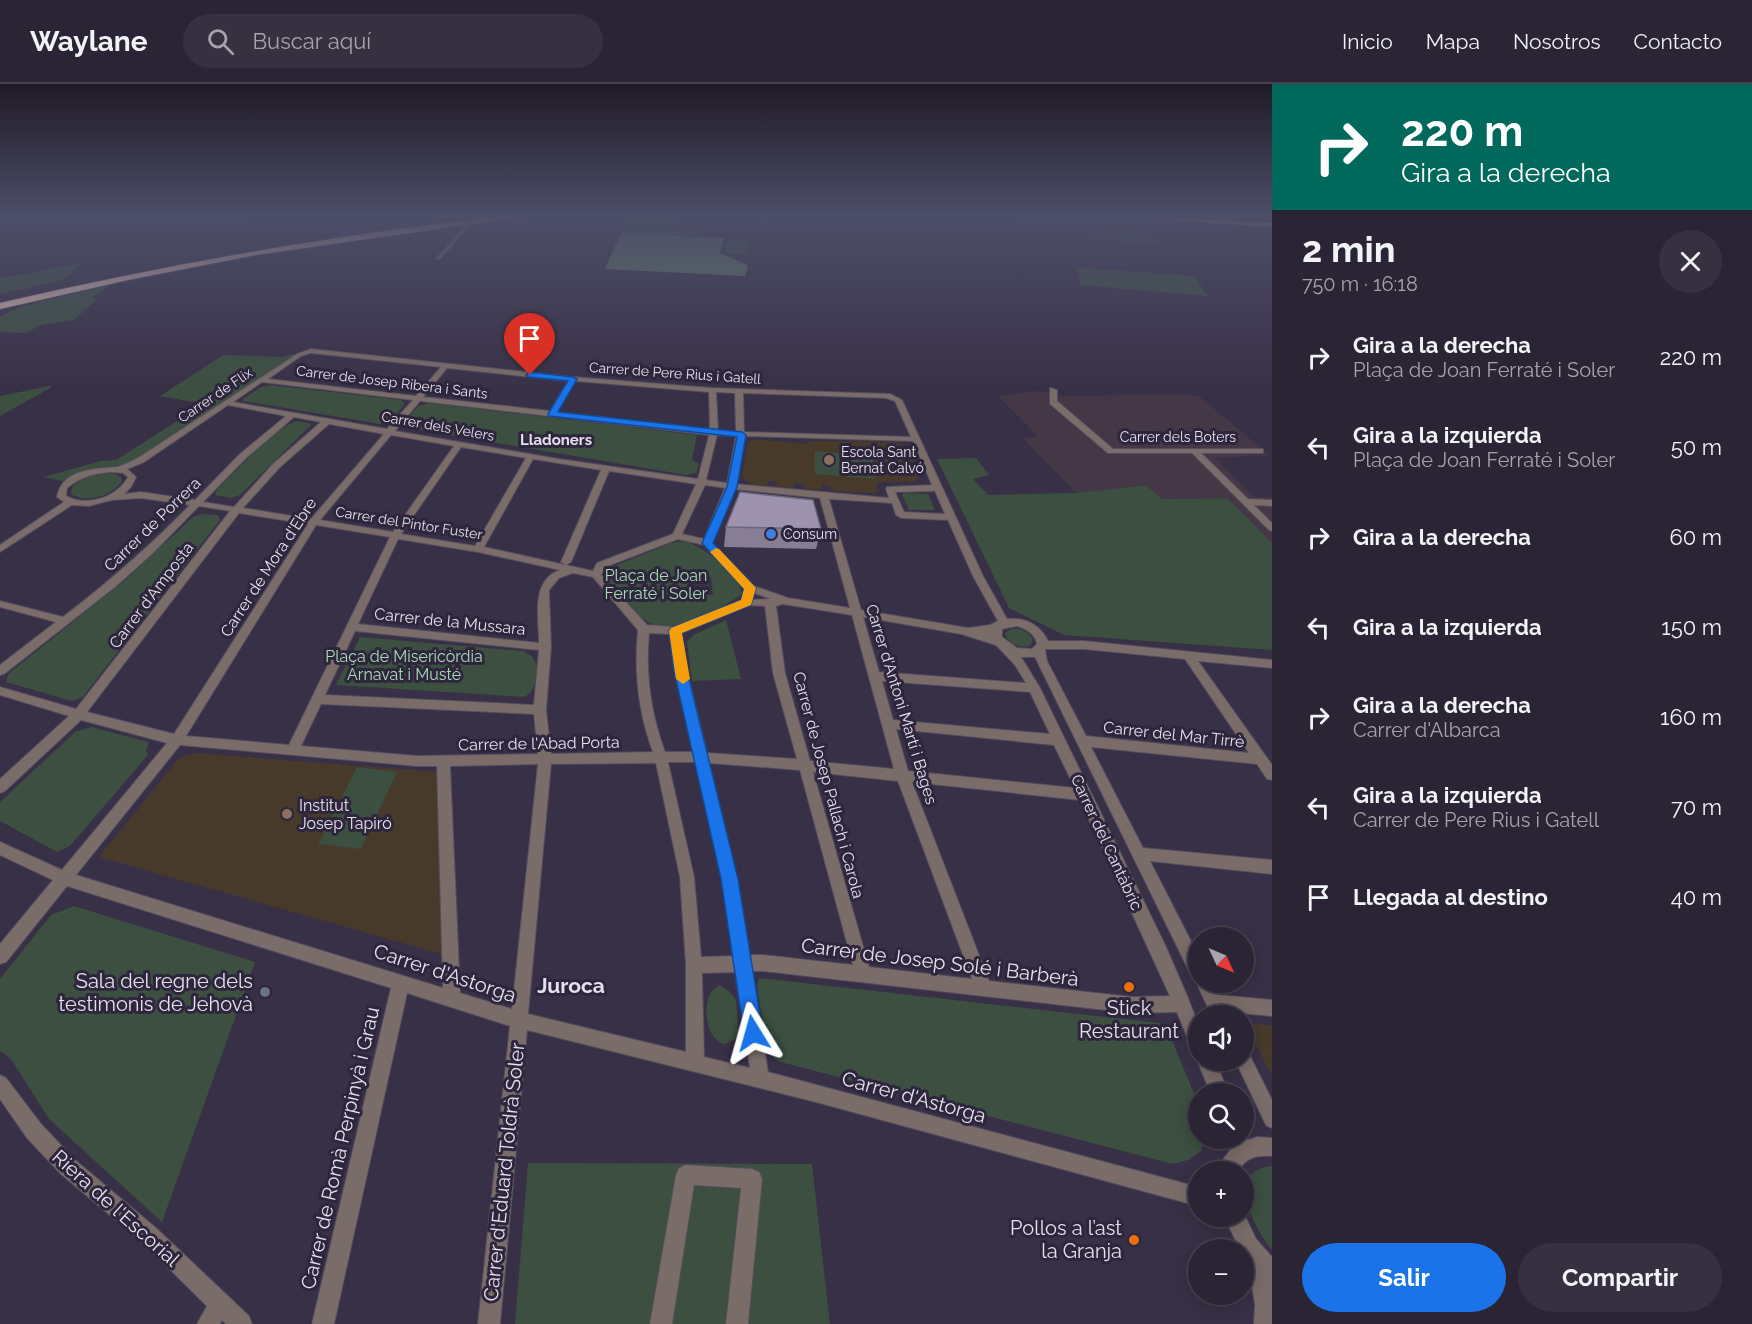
<!DOCTYPE html>
<html lang="es">
<head>
<meta charset="utf-8">
<style>
	:root { --surface:#2a2434; --page:#363040; --text:#f1f3f6; --muted:#a5a4ac; --line:#46414f; --accent:#1a73e8 }
	body { margin:0; font-family:Raleway,sans-serif; background:var(--page); color:var(--text); height:100vh; display:flex; flex-direction:column; font-size:22px; white-space:nowrap }
	* { box-sizing:border-box; margin:0 }
	p { font-size:20px; color:var(--muted) }
	.icon { flex:none; width:33px; height:33px; fill:none; stroke:currentColor; stroke-width:2; stroke-linecap:round; stroke-linejoin:round }
	.map { position:relative; flex:1; overflow:hidden }
	.sheet { display:flex; flex-direction:column; background:var(--surface); width:480px }
	.sheet>* { flex:none }
	.guide { background:#00695c; color:#fff; overflow:hidden }
	.needle { width:39px; rotate:134deg }
	.controls { position:absolute; left:1188px; top:843px; display:grid; gap:12px }
	.controls a { display:grid; place-items:center; width:66px; height:66px; border-radius:50%; background:var(--surface); box-shadow:0 3px 15px #0003,0 0 0 2px var(--line); font-size:30px }
	.pin { position:absolute; display:grid; place-items:center; width:51px; height:51px; color:#fff; margin:-62px -26px; border-radius:50% 50% 50% 0; rotate:-45deg; box-shadow:0 0 6px #0007 }
	.pin .icon { rotate:45deg }
	.me { position:absolute; width:66px; margin:-33px; rotate:352deg; stroke-linejoin:round; filter:drop-shadow(0 0 4px #0008) }
	.turn { display:flex; align-items:center; gap:21px; height:126px; padding:0 30px; font-size:27px }
	.turn .icon { width:78px; height:78px; stroke-width:2.5 }
	.turn b { display:block; font-size:42px; line-height:51px }
	.round { display:grid; place-items:center; flex:none; width:63px; height:63px; border-radius:32px; background:var(--page) }
	.head { display:flex; align-items:center; justify-content:space-between; height:102px; padding:0 30px }
	h1 { font-size:36px; font-weight:700; line-height:45px }
	.primary-button { display:flex; gap:12px; margin-top:auto; padding:12px 30px }
	.primary-button a { flex:1; height:69px; border-radius:36px; background:var(--accent); color:#fff; font-size:24px; font-weight:700; line-height:69px; text-align:center }
	.primary-button a+a { background:var(--page); color:var(--text) }
	ul { padding:0; list-style:none }
	li { display:flex; align-items:center; gap:18px; height:90px; padding:0 30px }
	li div { flex:1 }
	li b { display:block; font-size:22px }
	li em { font-style:normal }
	header { display:flex; align-items:center; gap:36px; box-sizing:border-box; height:84px; padding:0 30px; background:var(--surface); border-bottom:2px solid var(--line) }
	header strong { font-size:28px }
	nav { display:flex; gap:33px; margin-inline-start:auto; font-size:21px }
	.search { width:420px; height:54px; background:var(--page); display:flex; align-items:center; gap:15px; box-sizing:border-box; padding:0 21px; border-radius:33px; color:var(--muted); font-size:22px }
	main { display:flex; flex:1; min-height:0 }
	.map>svg:first-child { display:block }
	.industrial { fill:#443746 }
	.education { fill:#473a2b }
	.green { fill:#3c4f40; fill-rule:evenodd }
	.forest { fill:#5e7863 }
	.lines { fill:none; stroke-linecap:round; stroke-linejoin:round }
	.minor-casing { stroke:#544c61; stroke-width:2 }
	.motorway-casing { stroke:#544c61; stroke-width:2 }
	.minor { fill:#7a6c68; fill-rule:evenodd }
	.motorway { fill:#d9b8ae; fill-rule:evenodd }
	.minor-bridge-casing { stroke:#544c61; stroke-width:6; stroke-linecap:butt }
	.minor-bridge { stroke:#7a6c68; stroke-width:5 }
	.wall { fill:#877e96 }
	.building { fill:#9d93af; stroke:#6e677a; stroke-width:1.5 }
	.route { fill:#1a73e8; stroke:#114b97; stroke-width:1.5 }
	.slow { fill:#f59e0b }
	.education-dot { fill:#8d6e63; stroke:#2e263c; stroke-width:2 }
	.shop-dot { fill:#3f7fe0; stroke:#2e263c; stroke-width:2 }
	.food-dot { fill:#e8710a; stroke:#2e263c; stroke-width:2 }
	.worship-dot { fill:#6b7280; stroke:#2e263c; stroke-width:2 }
	.labels { text-anchor:middle; stroke-width:6; stroke-linejoin:round; paint-order:stroke }
	.far-street-label { font-size:14px; fill:#e5e0ee; stroke:#2e263c }
	.far-poi-label { font-size:14px; fill:#e5e0ee; stroke:#2e263c; text-anchor:start }
	.far-neighbourhood-label { font-size:15px; font-weight:bold; fill:#e5e0ee; stroke:#2e263c }
	.street-label { font-size:16px; fill:#e5e0ee; stroke:#2e263c }
	.park-label { font-size:16px; fill:#aadbb4; stroke:#2e263c }
	.poi-label { font-size:16px; fill:#e5e0ee; stroke:#2e263c; text-anchor:start }
	.near-street-label { font-size:20px; fill:#e5e0ee; stroke:#2e263c }
	.near-poi-label { font-size:20px; fill:#e5e0ee; stroke:#2e263c; text-anchor:end }
	.near-neighbourhood-label { font-size:21px; font-weight:bold; fill:#e5e0ee; stroke:#2e263c }
</style>
</head>
<body>
<header>
<strong>Waylane</strong>
<div class="search"><svg class="icon" aria-label="search" viewBox="0 0 24 24"><circle cx="10" cy="10" r="6"/><path d="M15 15l6 6"/></svg>Buscar aquí</div>
<nav><a>Inicio</a><a>Mapa</a><a>Nosotros</a><a>Contacto</a></nav>
</header>
<main>
<div class="map">
<svg width="1272" height="1240" viewBox="0 0 1272 1240">
	<rect width="100%" height="100%" fill="#383046"/>
	<!-- industrial -->
	<path class="industrial" d="M1037,307l27,5 122,-2 14,3 69,58 -54,3 40,39h17v46l-46,-45 -64,1 -16,-14 -70,8 -53,-55 15,-1 -40,-41z"/>
	<!-- education -->
	<g class="education">
		<path d="M755,355l52,5v-3l89,1 11,6 13,28 -6,6h-37v11l-46,-2 -1,-5 -8,-1v5l-18,-1v-5l-9,-1 -1,5 -18,-2v-5h-8l-1,5 -16,-2 -9,-7 6,-35z"/>
		<path d="M194,669l245,19 6,183 -346,-98 80,-99z"/>
		<path d="M1255,940l17,1v51l-20,-39 -1,-8z"/>
	</g>
	<!-- green -->
	<g class="green">
		<path d="M629,138l52,2v3l15,1 -2,8 -73,-3z"/>
		<path d="M1109,146l30,2 4,4 13,1 7,6 -71,-4 -3,-6 23,2z"/>
		<path d="M730,154l20,1 -5,16 -19,-2 -1,-3z"/>
		<path d="M82,179l-19,17 -63,14v-17c28,-2 54,-10 82,-14z"/>
		<path d="M1083,184l111,8 14,20 -128,-11 -3,-16z"/>
		<path d="M110,201l-18,13 5,1 -23,21 -32,5 -17,8 -25,-1v-15l19,-10z"/>
		<path d="M292,270l4,1 -166,109 -38,5 -29,12 -20,-4 58,-16 15,-1 88,-56 -44,-8 63,-41 59,2z"/>
		<path d="M270,301l131,15 4,4 -15,17 -10,3 -137,-23v-2l18,-12z"/>
		<path d="M49,302l3,1 -52,29v-20z"/>
		<path d="M428,319l269,32 -5,24 7,5 -3,9 -10,2 -283,-48 -1,-2 16,-19z"/>
		<path d="M297,337l15,3 -72,71 -9,3 -16,-3 1,-4c17,-17 60,-65 81,-70z"/>
		<path d="M815,367l57,5 3,23 -60,-5z"/>
		<path d="M976,374l13,17 -16,4 15,16 88,-2 70,-8 16,14 65,-1 45,45v107l-208,-15 -55,-27 -72,-149z"/>
		<path d="M113,389l8,4 1,4c-9,15 -37,23 -51,13l1,-7c11,-10 26,-14 41,-14z"/>
		<path d="M904,409l24,1 7,16h-26l-7,-15z"/>
		<path d="M202,430l16,1 2,5 -138,178 -10,3 -66,-19 2,-8 116,-93 69,-64z"/>
		<path d="M685,457c20,7 54,32 57,53 -18,14 -68,40 -90,30 -10,-4 -18,-14 -25,-21 -9,-10 -17,-18 -22,-30l7,-6 59,-24zM688,493h23l2,18h-24z"/>
		<path d="M726,536l15,59 -49,2 -5,-39 6,-7z"/>
		<path d="M1011,545c9,-1 18,2 22,11l-2,5c-10,4 -24,0 -26,-12z"/>
		<path d="M360,553l163,14c5,3 10,5 12,10 4,12 1,31 -11,36l-188,-12z"/>
		<path d="M91,643l58,15 -3,9 2,4 -78,91 -13,6 -57,-31v-19l75,-70z"/>
		<path d="M357,683l40,5 -36,77 -43,-5z"/>
		<path d="M74,822l181,56 -93,260 -113,-103 -38,-60 -11,-8v-72l51,-64z"/>
		<path d="M759,894l400,45 8,5 31,75v35l5,1 -2,12 -13,9 -15,4 -396,-103 -11,-13 -9,-63z"/>
		<path d="M720,901l9,6 7,9 3,32 -5,8 -9,4c-20,-2 -27,-51 -5,-59z"/>
		<path d="M528,1079l284,1 18,160h-315z"/>
		<path d="M1272,1082v84c-18,-21 -48,-80 0,-84z"/>
	</g>
	<!-- forest -->
	<path class="forest" d="M621,149l103,5 -4,15 26,11 2,2 -3,10 -140,-7z"/>
	<g class="lines">
		<!-- minor casing -->
		<g class="minor-casing">
			<g id="minor">
				<path d="M465,142l4,1 -29,32h-4z"/>
				<path d="M311,265l262,28 139,11 178,6 12,6 81,176 24,43c18,-2 33,6 41,22h36l188,19v8l-74,-7 74,104v15l-5,-1 -10,-15 -166,-17 52,101 129,12v14l-122,-13 48,94v27h15l6,13 53,5v16l-44,-4 1,4h-17l-16,-34 1,-3 -5,-2 -157,-320h-14l19,31 126,259 22,51 10,26v27l-6,-2 -15,-37 -45,1 -369,-42h-11l16,101 430,115v19l-382,-104 -289,-72 -27,294h-22l32,-298 -103,-33 -73,331h-22l79,-336 -324,-102 -61,76 -6,2v-20l53,-64 -53,-25v-13l62,28 105,-127 -86,-23 -76,71 -5,2v-14l69,-63 -69,-21v-8l76,22 154,-198 -31,-5 -46,47 -38,34 -111,87 -4,1v-10l56,-43 -56,-15v-6l63,16c47,-36 86,-70 127,-112l-49,-7 -29,2 -23,6 -17,-1 -72,47v-7l64,-43 -7,-5c5,-28 36,-28 59,-30 7,-1 15,-6 22,-9l159,-104zM311,269l130,14 -25,29 -148,-17 33,-23zM447,284l121,13 -18,30 -127,-14zM575,297l134,11 1,38 -153,-18zM262,298l151,18 -26,29 -154,-27zM716,308l19,1 1,38h-18zM743,309l143,5 9,3 16,36 -167,-5zM420,317l289,34 -11,44 -139,-20 -164,-28zM228,321l58,11 -46,38 -45,46 -54,-8 -17,2 7,-7 5,-10 -9,-8 17,-7zM294,333l27,5 -47,41 -40,44 -31,-5 43,-44zM329,340l55,10 -73,85 -68,-11 37,-41zM391,351l63,11 -61,86 -73,-12zM717,351l19,1 -9,47 -21,-3zM744,352l169,5 19,44 -45,2 -1,2 3,9 -154,-14zM461,363l65,11 -51,88 -74,-12zM533,375l68,11 -40,92 5,3 5,-3 38,-91 87,13 -23,50 -76,29 -4,8 -109,-24zM112,388l11,1 5,4c-11,21 -42,30 -62,19l1,-8c13,-11 28,-15 45,-16zM705,401l20,3 -21,51 -22,-5zM734,405l86,9 30,110 -62,-10 -34,-12 -42,-43zM935,407l10,23 -41,-2 -9,-20zM829,415l63,4 4,12 5,3 47,2 25,56 25,45 -8,4 -22,3 -107,-18zM239,429l69,11 -134,210 -87,-22zM316,441l74,12 -101,208 -103,-9zM398,455l80,13 82,18c-30,11 -21,47 -21,73l-181,-19zM678,455l26,6 42,45 25,9 -28,1 -69,27 -27,-2 -46,-50 4,-8zM573,489l20,4 45,53c-4,42 0,82 15,122l-102,2 -5,-44 5,-63 -2,-57 10,-12zM783,520l69,11 42,154 -84,-8 -25,-88 -9,-67zM748,521l17,1 8,67 24,86 -90,-6 -20,-82 -6,-38zM863,533l98,17 35,11 19,20 11,18 -147,-11zM1017,542c10,3 18,8 20,18l-5,5 -15,-1 -15,-11v-8zM355,547l184,19 -5,55 -209,-10zM649,549l21,1 5,37 19,81h-29c-14,-38 -20,-78 -16,-119zM1045,565h39l101,10 64,94 -163,-17 -39,-75zM882,597l148,11 20,42 -157,-14zM321,620l213,10 4,40 -121,2 -116,-10zM896,645l158,16 21,43 -167,-17zM180,661l237,21h20l6,222 -367,-113zM668,678h28l27,117 11,77 -33,1 -7,-80zM656,679l24,114 6,88v87l-158,-38 23,-250zM709,679l91,7 53,195 -90,-10h-14l-12,-76zM538,680l-26,245 -52,-16 -10,-227zM813,688l85,9 74,198 -103,-12zM912,698l168,18 90,196 -38,1 -143,-16zM736,888l14,96 -46,-11 -2,-84z"/>
				<path d="M1050,304l7,2v11l56,48h150v4h-62l47,46 24,1v6l-18,-1 18,18v8l-3,-1 -77,-77h-84l-58,-49z"/>
				<path d="M1244,968l5,2 23,46v28l-6,-3 -31,-65h9z"/>
				<path d="M1198,973v3h17l14,34h-18l-14,-34z"/>
				<path d="M0,991l6,3 35,46 34,36 81,68 93,88 3,8h-26l-4,-4 -2,4h-23l10,-18 -65,-64 -81,-68 -34,-36 -27,-39z"/>
				<path d="M1244,1047l4,9 9,-3 15,1v18c-15,-1 -27,1 -34,16h-19l5,-14 8,-10 -3,-10h15z"/>
				<path d="M686,1081l66,4 7,3 3,7 -14,145h-22l15,-136 -47,-3 -22,139h-22l26,-149 3,-7z"/>
				<path d="M1244,1130l12,25 16,18v67h-18l1,-19 -7,-45 -4,-5v-5h-4l-16,-34h20z"/>
			</g>
		</g>
		<!-- motorway casing -->
		<g class="motorway-casing">
			<g id="motorway">
				<path d="M499,133h21l-264,38 -128,25 -128,29v-6c165,-38 331,-68 499,-86z"/>
				<path d="M1152,133l120,6v4l-116,-8z"/>
			</g>
		</g>
		<!-- minor -->
		<use href="#minor" class="minor"/>
		<!-- motorway -->
		<use href="#motorway" class="motorway"/>
		<!-- minor-bridge casing -->
		<g class="minor-bridge-casing">
			<path id="minor-bridge" d="M467,143l8,-10"/>
		</g>
		<!-- minor-bridge -->
		<use href="#minor-bridge" class="minor-bridge"/>
	</g>
	<!-- wall -->
	<path class="wall" d="M726,443l95,2 -5,20 -92,-2z"/>
	<!-- building -->
	<path class="building" d="M740,408l73,8 8,29 -95,-2z"/>
	<!-- sky -->
	<linearGradient id="sky" x2="0" y2="1"><stop stop-color="#1f1a26"/><stop offset="0.43" stop-color="#4d4e68"/><stop offset="1" stop-color="#4d4e68" stop-opacity="0"/></linearGradient>
	<rect width="1272" height="306" fill="url(#sky)"/>
	<!-- route -->
	<path class="route" d="M530,288l43,5 4,2 -19,33 184,20 4,3 -9,52 -24,56 41,43 2,2 -5,17 -69,28 5,38 51,208 25,154 -3,6 -7,3 -6,-3 -3,-6 -23,-154 -47,-208 -5,-40 2,-3 70,-28 3,-11 -42,-46 25,-56 10,-50 -188,-21 -1,-2 20,-33 -40,-4 -2,-2z"/>
	<!-- slow -->
	<path class="slow" d="M716,464l3,1 37,39 -5,17 -69,28 8,46 -7,5 -7,-5 -7,-48 2,-3 70,-28 3,-11 -32,-35 -2,-2z"/>
	<!-- markers -->
	<g class="education-dot">
		<circle cx="829" cy="376" r="6"/>
		<circle cx="287" cy="730" r="6"/>
	</g>
	<circle class="shop-dot" cx="771" cy="450" r="6"/>
	<g class="food-dot">
		<circle cx="1129" cy="903" r="6"/>
		<circle cx="1134" cy="1156" r="6"/>
	</g>
	<circle class="worship-dot" cx="265" cy="908" r="6"/>
	<g class="labels">
		<!-- far-street labels -->
		<g class="far-street-label">
			<text transform="translate(675 289) rotate(4)" y="5">Carrer de Pere Rius i Gatell</text>
			<text transform="translate(392 298) rotate(7)" y="5">Carrer de Josep Ribera i Sants</text>
			<text transform="translate(215 311) rotate(-34)" y="5">Carrer de Flix</text>
			<text transform="translate(438 342) rotate(10)" y="5">Carrer dels Velers</text>
			<text x="1178" y="358">Carrer dels Boters</text>
			<text transform="translate(409 439) rotate(9)" y="5">Carrer del Pintor Fuster</text>
		</g>
		<!-- far-poi labels -->
		<g class="far-poi-label">
			<text x="841" y="373">Escola Sant<tspan x="841" dy="16">Bernat Calvó</tspan></text>
			<text x="783" y="455">Consum</text>
		</g>
		<!-- far-neighbourhood labels -->
		<g class="far-neighbourhood-label">
			<text x="556" y="361">Lladoners</text>
		</g>
		<!-- street labels -->
		<g class="street-label">
			<text transform="translate(152 440) rotate(-44)" y="6">Carrer de Porrera</text>
			<text transform="translate(268 483) rotate(-57)" y="6">Carrer de Mora d'Ebre</text>
			<text transform="translate(151 511) rotate(-53)" y="6">Carrer d'Amposta</text>
			<text transform="translate(450 537) rotate(6)" y="6">Carrer de la Mussara</text>
			<text transform="translate(902 620) rotate(73)" y="6">Carrer d'Antoni Martí i Bages</text>
			<text transform="translate(1174 650) rotate(6)" y="6">Carrer del Mar Tirrè</text>
			<text transform="translate(539 659) rotate(-1)" y="6">Carrer de l'Abad Porta</text>
			<text transform="translate(829 701) rotate(75)" y="6">Carrer de Josep Pallach i Carola</text>
			<text transform="translate(1107 758) rotate(65)" y="6">Carrer del Cantàbric</text>
		</g>
		<!-- park labels -->
		<g class="park-label">
			<text x="656" y="497">Plaça de Joan<tspan x="656" dy="18">Ferraté i Soler</tspan></text>
			<text x="404" y="578">Plaça de Misericòrdia<tspan x="404" dy="18">Arnavat i Musté</tspan></text>
		</g>
		<!-- poi labels -->
		<g class="poi-label">
			<text x="299" y="727">Institut<tspan x="299" dy="18">Josep Tapiró</tspan></text>
		</g>
		<!-- near-street labels -->
		<g class="near-street-label">
			<text transform="translate(940 878) rotate(7)" y="7">Carrer de Josep Solé i Barberà</text>
			<text transform="translate(445 889) rotate(18)" y="7">Carrer d'Astorga</text>
			<text transform="translate(914 1013) rotate(15)" y="7">Carrer d'Astorga</text>
			<text transform="translate(340 1064) rotate(-77)" y="7">Carrer de Romà Perpinyà i Grau</text>
			<text transform="translate(504 1088) rotate(-84)" y="7">Carrer d'Eduard Toldrà Soler</text>
			<text transform="translate(116 1124) rotate(42)" y="7">Riera de l'Escorial</text>
		</g>
		<!-- near-poi labels -->
		<g class="near-poi-label">
			<text x="253" y="904">Sala del regne dels<tspan x="253" dy="23">testimonis de Jehovà</tspan></text>
			<text x="1129" y="931" text-anchor="middle">Stick<tspan x="1129" dy="23">Restaurant</tspan></text>
			<text x="1122" y="1151">Pollos a l’ast<tspan x="1122" dy="23">la Granja</tspan></text>
		</g>
		<!-- near-neighbourhood labels -->
		<g class="near-neighbourhood-label">
			<text x="571" y="909">Juroca</text>
		</g>
	</g>
</svg>
<div class="controls">
<a><svg class="needle" viewBox="-14 -14 28 28"><path d="M0-13l5 13h-10z" fill="#e53935"/><path d="M0 13l5-13h-10z" fill="#a5a4ac"/></svg></a>
<a><svg class="icon" aria-label="sound" viewBox="0 0 24 24"><path d="M4 9h4l5-4v14l-5-4H4zM17 9q2 3 0 6"/></svg></a>
<a><svg class="icon" aria-label="search" viewBox="0 0 24 24"><circle cx="10" cy="10" r="6"/><path d="M15 15l6 6"/></svg></a>
<a>+</a>
<a>−</a>
</div>
<div class="pin" style="left:530px;top:291px;background:#d93025"><svg class="icon" aria-label="arrive" viewBox="0 0 24 24"><path d="M6 21V4h12l-3 4 3 4H6"/></svg></div>
<svg class="me" style="left:753px;top:949px" viewBox="-20 -20 40 40"><path d="M0-17L14 15 0 8-14 15z" fill="#1a73e8" stroke="#fff" stroke-width="4"/></svg>
</div>
<section class="sheet">
<div class="guide">
<div class="turn"><svg class="icon" aria-label="right" viewBox="0 0 24 24"><path d="M7 20v-9h11M14 6l5 5-5 5"/></svg><div><b>220 m</b>Gira a la derecha</div></div>
</div>
<div class="head"><div><h1>2 min</h1><p>750 m · 16:18</p></div><a class="round"><svg class="icon" aria-label="close" viewBox="0 0 24 24"><path d="M6 6l12 12M18 6L6 18"/></svg></a></div>
<ul>
<li><svg class="icon" aria-label="right" viewBox="0 0 24 24"><path d="M7 20v-9h11M14 6l5 5-5 5"/></svg><div><b>Gira a la derecha</b><p>Plaça de Joan Ferraté i Soler</p></div><em>220 m</em></li>
<li><svg class="icon" aria-label="left" viewBox="0 0 24 24"><path d="M17 20v-9H6M10 6l-5 5 5 5"/></svg><div><b>Gira a la izquierda</b><p>Plaça de Joan Ferraté i Soler</p></div><em>50 m</em></li>
<li><svg class="icon" aria-label="right" viewBox="0 0 24 24"><path d="M7 20v-9h11M14 6l5 5-5 5"/></svg><div><b>Gira a la derecha</b></div><em>60 m</em></li>
<li><svg class="icon" aria-label="left" viewBox="0 0 24 24"><path d="M17 20v-9H6M10 6l-5 5 5 5"/></svg><div><b>Gira a la izquierda</b></div><em>150 m</em></li>
<li><svg class="icon" aria-label="right" viewBox="0 0 24 24"><path d="M7 20v-9h11M14 6l5 5-5 5"/></svg><div><b>Gira a la derecha</b><p>Carrer d'Albarca</p></div><em>160 m</em></li>
<li><svg class="icon" aria-label="left" viewBox="0 0 24 24"><path d="M17 20v-9H6M10 6l-5 5 5 5"/></svg><div><b>Gira a la izquierda</b><p>Carrer de Pere Rius i Gatell</p></div><em>70 m</em></li>
<li><svg class="icon" aria-label="arrive" viewBox="0 0 24 24"><path d="M6 21V4h12l-3 4 3 4H6"/></svg><div><b>Llegada al destino</b></div><em>40 m</em></li>
</ul>
<div class="primary-button"><a>Salir</a><a>Compartir</a></div>
</section>
</main>
</body>
</html>
